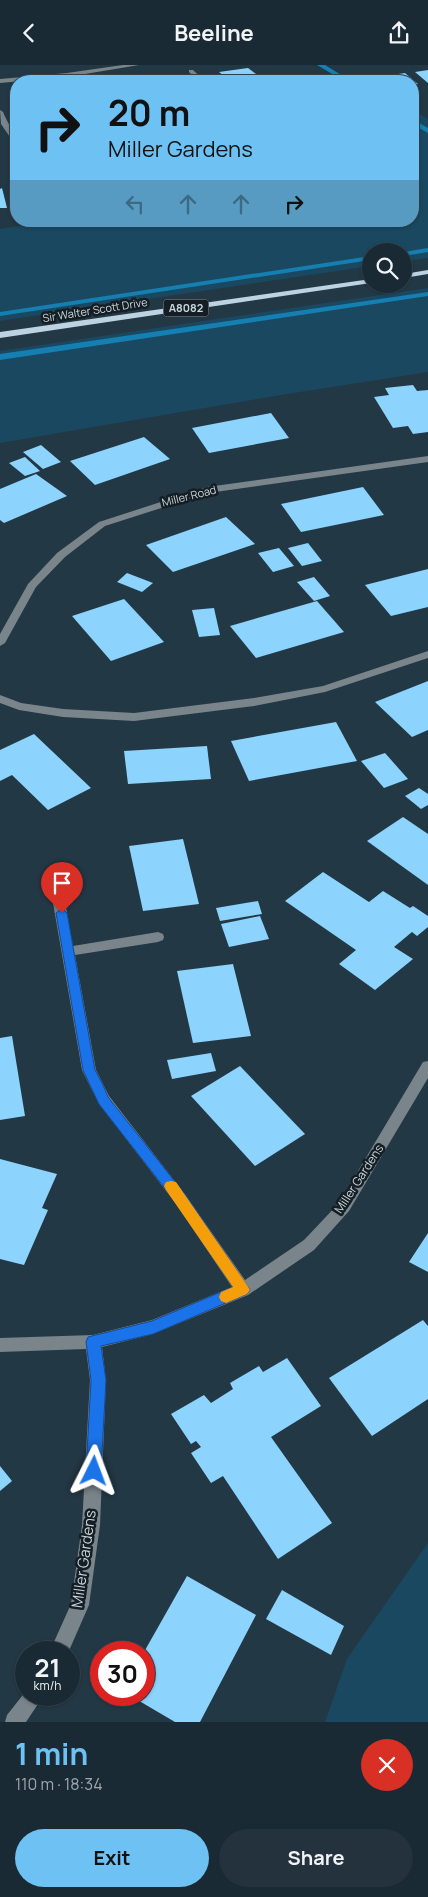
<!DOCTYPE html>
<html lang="en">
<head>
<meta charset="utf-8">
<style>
	:root { --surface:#1a2a34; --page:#23323c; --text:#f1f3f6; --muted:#9fa7ac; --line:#38464f; --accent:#6dc2f3 }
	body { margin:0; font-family:Manrope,sans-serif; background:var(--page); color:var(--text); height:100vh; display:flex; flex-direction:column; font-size:19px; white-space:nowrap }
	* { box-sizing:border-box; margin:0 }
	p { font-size:16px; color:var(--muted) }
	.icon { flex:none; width:28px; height:28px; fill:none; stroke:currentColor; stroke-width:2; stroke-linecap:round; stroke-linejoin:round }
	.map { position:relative; height:1657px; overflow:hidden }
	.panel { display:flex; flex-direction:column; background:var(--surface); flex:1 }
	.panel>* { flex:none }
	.banner { position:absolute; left:10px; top:10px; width:409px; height:152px; border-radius:20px; box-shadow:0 1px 4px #0004,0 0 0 1px var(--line); background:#6dc2f3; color:#111; overflow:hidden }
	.buttons { position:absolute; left:362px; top:178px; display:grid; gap:10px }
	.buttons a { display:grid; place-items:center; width:50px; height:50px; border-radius:50%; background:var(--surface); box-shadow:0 1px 4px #0004,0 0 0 1px var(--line); font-size:25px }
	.speed { position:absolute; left:15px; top:1576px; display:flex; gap:10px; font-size:25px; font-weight:700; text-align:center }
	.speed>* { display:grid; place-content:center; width:65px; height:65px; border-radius:50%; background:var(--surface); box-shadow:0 1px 4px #0004,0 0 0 1px var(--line); line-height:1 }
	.speed small { font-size:12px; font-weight:400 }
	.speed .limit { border:8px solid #d22; background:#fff; color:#111 }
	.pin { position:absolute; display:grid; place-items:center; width:42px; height:42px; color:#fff; margin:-51px -21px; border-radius:50% 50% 50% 0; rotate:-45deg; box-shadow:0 0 5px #0007 }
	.pin .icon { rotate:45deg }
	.me { position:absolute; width:55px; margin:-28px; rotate:3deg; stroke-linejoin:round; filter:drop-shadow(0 0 4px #0008) }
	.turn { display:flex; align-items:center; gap:18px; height:105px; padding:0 15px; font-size:22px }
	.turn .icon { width:65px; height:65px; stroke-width:2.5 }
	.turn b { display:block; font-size:35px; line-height:42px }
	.lanes { display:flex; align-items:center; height:48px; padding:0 15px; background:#0003; justify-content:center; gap:25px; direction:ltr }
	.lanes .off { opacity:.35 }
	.round { display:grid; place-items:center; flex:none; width:52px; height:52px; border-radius:26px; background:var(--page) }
	.overview { display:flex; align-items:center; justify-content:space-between; height:85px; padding:0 15px }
	h1 { font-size:30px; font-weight:700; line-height:38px; color:var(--accent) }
	.cta { display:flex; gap:10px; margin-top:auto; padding:10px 15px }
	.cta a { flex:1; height:58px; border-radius:30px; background:var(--accent); color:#111; font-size:20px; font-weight:700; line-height:58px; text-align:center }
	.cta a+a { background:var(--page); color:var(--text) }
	header { display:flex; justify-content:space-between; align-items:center; height:65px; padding:0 15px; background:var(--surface); font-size:22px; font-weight:700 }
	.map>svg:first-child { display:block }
	.green { fill:#1a4861 }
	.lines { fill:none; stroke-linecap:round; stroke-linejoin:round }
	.stream { fill:#147fb0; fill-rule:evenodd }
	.building { fill:#8cd3fd }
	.minor { fill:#7a848b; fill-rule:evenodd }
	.major { fill:#bed3e1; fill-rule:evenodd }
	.route { fill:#1a73e8; stroke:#114b97 }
	.slow { fill:#f59e0b }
	.labels { text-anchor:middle; stroke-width:5; stroke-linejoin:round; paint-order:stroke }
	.shield { fill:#151e24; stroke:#929da5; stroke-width:1 }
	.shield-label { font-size:11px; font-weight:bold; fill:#c7d4dc }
	.far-street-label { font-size:11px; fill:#c7d4dc; stroke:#151e24 }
	.street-label { font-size:12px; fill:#c7d4dc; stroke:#151e24 }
	.near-street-label { font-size:15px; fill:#c7d4dc; stroke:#151e24 }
</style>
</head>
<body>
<header><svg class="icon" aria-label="back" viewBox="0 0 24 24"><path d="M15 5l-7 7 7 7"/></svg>Beeline<svg class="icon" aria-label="share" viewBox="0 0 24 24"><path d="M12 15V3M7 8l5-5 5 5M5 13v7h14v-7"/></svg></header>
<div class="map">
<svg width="428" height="1657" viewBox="0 0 428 1657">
	<rect width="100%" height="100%" fill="#233845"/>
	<!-- green -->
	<g class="green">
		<path d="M413,45l15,9v139l-24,3v-10h-33v15l-371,55v-92l53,-8h359z"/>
		<path d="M428,223v84l-147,23 -281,48v-92z"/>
		<path d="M428,1478v179h-103l22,-63z"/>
	</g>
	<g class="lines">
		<!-- stream -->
		<g class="stream">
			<path d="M317,0h8l26,16h-7z"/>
			<path d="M412,54l16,9v5l-16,-9z"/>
			<path d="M428,183v4l-24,4v-4z"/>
			<path d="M371,191v4l-371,56v-4z"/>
			<path d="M428,227v4l-428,64v-6z"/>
		</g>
	</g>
	<!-- building -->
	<g class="building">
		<path d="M248,3l16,12 -34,1 -11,-9z"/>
		<path d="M428,5v13l-13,-11z"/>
		<path d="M405,8l13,11 -6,1v-4h-34l-5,-3z"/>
		<path d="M296,9l4,3 -20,4 -5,-4z"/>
		<path d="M2,123l5,20h-7v-19z"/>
		<path d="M413,320l4,6 11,-1v42l-15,2 -5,-8 -15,2 -19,-31 15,-2 -4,-7z"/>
		<path d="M271,348l18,25 -80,15 -17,-25z"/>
		<path d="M144,372l26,22 -75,26 -25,-24z"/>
		<path d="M41,380l20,17 -18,7 -20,-17z"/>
		<path d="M25,392l15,14 -15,5 -16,-13z"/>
		<path d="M36,409l31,22 -63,27 -4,-3v-31z"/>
		<path d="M363,422l21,28 -83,17 -20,-28z"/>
		<path d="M226,452l29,27 -82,28 -27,-27z"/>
		<path d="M308,478l14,18 -20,5 -14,-18z"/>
		<path d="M279,483l15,18 -21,6 -15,-19z"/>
		<path d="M428,504v38l-37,9 -26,-31z"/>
		<path d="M127,508l26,10 -11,9 -25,-10z"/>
		<path d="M314,512l16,19 -16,5 -17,-19z"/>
		<path d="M124,534l40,43 -53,19 -39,-45z"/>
		<path d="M317,536l27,31 -88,26 -26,-32z"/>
		<path d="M214,543l6,27 -21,2 -7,-27z"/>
		<path d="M428,616v49l-16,7 -37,-35z"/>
		<path d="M336,657l21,39 -108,20 -18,-40z"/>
		<path d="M34,669l57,54 -43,22 -36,-35 -12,6v-31z"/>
		<path d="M207,681l4,33 -83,5 -4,-33z"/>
		<path d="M385,688l23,26 -24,9 -23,-27z"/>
		<path d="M419,723l9,6v11l-7,4 -16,-13z"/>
		<path d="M403,752l25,17v51l-61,-44z"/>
		<path d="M183,774l16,65 -56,7 -14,-65z"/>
		<path d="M323,807l46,30 14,-11 27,17 3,-2 15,10v11l-11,9 -5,-4 -18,15 19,12 -38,31 -36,-26 17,-14 -71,-49z"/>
		<path d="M258,836l4,13 -42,7 -4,-13z"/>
		<path d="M260,851l9,23 -40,8 -8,-23z"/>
		<path d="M233,899l18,72 -58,7 -16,-72z"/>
		<path d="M12,971l13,80 -25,4v-82z"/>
		<path d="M211,988l5,18 -44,8 -5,-19z"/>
		<path d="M240,1001l65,68 -50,32 -64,-70z"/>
		<path d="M0,1094l57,15 -15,34 6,2 -24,55 -24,-6z"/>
		<path d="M428,1168v39l-19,-10z"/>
		<path d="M423,1255l5,6v73l-56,37 -43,-58z"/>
		<path d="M287,1293l34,48 -50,31 61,86 -54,36 -55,-83 -12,7 -20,-30 10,-6 -5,-6 -5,3 -20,-30 33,-19 7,8 22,-14 -3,-6 29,-17 4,6z"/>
		<path d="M0,1401l12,15 -12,10z"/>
		<path d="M187,1511l69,39 -56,107h-25l-46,-27h15v-43z"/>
		<path d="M282,1525l62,36 -13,29 -65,-36z"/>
	</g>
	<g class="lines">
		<!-- minor -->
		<g class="minor">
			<path d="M123,0h16l-72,12 -67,6v-4l67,-6z"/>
			<path d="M189,5h4l12,11h-7l-9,-9z"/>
			<path d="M0,45l3,2c4,11 13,21 13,32l-2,-1 -13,-19z"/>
			<path d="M428,391v6l-220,31 -103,33 -40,31 -29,30 -31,56 -5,3v-12l28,-50 29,-31 42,-31 108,-35z"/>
			<path d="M428,586v7l-103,34 -71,14 -120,15 -71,-4 -44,-7 -19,-7v-8l21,8 42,6 71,4 120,-15 69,-12z"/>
			<path d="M54,805l6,4 13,72 85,-14 5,2 1,3 -1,3 -5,2 -83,13 21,115 13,26 78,101 58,83 59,-40 35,-37 84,-141 5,-1v17l-79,133 -35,39 -66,45 -95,39 -51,13 4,33 -6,145 -11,80 -21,48h-19l22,-49 11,-79 8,-145 -4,-31 -86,3v-14l93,-3 59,-15 80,-33 -55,-82 -78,-101 -17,-34 -34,-196z"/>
			<path d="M26,1626v4h18l-18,27h-21l2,-7z"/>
		</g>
		<!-- major -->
		<g class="major">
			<path d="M428,205v4l-24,4v-4z"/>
			<path d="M371,214v4l-371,55v-6z"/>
		</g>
	</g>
	<!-- route -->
	<path class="route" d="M62,843l5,5 28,157 8,15 5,12 79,100 63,93 -3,4 -94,40 -52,12 5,34 -5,91 -2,5 -5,2 -6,-2 -2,-5 5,-91 -5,-38 2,-5 64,-16 81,-34 -55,-82 -79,-101 -9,-19 -7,-15 -27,-157z"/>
	<!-- slow -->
	<path class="slow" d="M171,1116l5,1 71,103 3,5 -3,4 -21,9 -5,-2 -2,-4 2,-5 12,-5 -67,-97 -2,-4 2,-4z"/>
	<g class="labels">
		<!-- shield labels -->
		<rect class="shield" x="163.5" y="234.5" width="45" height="17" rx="4"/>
		<g class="shield-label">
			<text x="186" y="247">A8082</text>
		</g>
		<!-- far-street labels -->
		<g class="far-street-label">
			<text transform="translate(95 245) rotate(-9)" y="4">Sir Walter Scott Drive</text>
			<text transform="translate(189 431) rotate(-14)" y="4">Miller Road</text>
		</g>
		<!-- street labels -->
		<g class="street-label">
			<text transform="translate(359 1114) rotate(-57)" y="4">Miller Gardens</text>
		</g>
		<!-- near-street labels -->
		<g class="near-street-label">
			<text transform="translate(84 1494) rotate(-82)" y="5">Miller Gardens</text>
		</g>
	</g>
</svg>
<div class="buttons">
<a><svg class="icon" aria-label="search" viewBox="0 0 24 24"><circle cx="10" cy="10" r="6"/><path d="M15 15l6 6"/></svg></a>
</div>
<div class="speed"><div>21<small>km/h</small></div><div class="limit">30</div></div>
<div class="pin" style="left:62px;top:848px;background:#d93025"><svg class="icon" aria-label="arrive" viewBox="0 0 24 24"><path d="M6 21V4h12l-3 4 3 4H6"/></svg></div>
<svg class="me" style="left:94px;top:1406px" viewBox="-20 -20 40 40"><path d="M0-17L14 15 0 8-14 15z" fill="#1a73e8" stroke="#fff" stroke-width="4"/></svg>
<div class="banner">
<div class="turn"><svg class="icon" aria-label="right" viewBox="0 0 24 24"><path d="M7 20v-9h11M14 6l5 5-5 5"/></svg><div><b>20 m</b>Miller Gardens</div></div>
<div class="lanes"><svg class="icon off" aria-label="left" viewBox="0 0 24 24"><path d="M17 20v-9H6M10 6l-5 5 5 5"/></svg><svg class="icon off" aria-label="ahead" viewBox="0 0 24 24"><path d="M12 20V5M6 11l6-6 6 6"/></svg><svg class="icon off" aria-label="ahead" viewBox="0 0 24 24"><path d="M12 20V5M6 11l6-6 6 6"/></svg><svg class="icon" aria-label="right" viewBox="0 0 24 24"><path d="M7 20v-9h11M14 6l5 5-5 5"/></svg></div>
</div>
</div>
<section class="panel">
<div class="overview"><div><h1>1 min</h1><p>110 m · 18:34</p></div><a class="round" style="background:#d93025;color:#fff"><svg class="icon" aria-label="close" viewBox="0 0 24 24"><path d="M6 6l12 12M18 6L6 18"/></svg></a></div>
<div class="cta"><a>Exit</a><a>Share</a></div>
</section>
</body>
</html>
